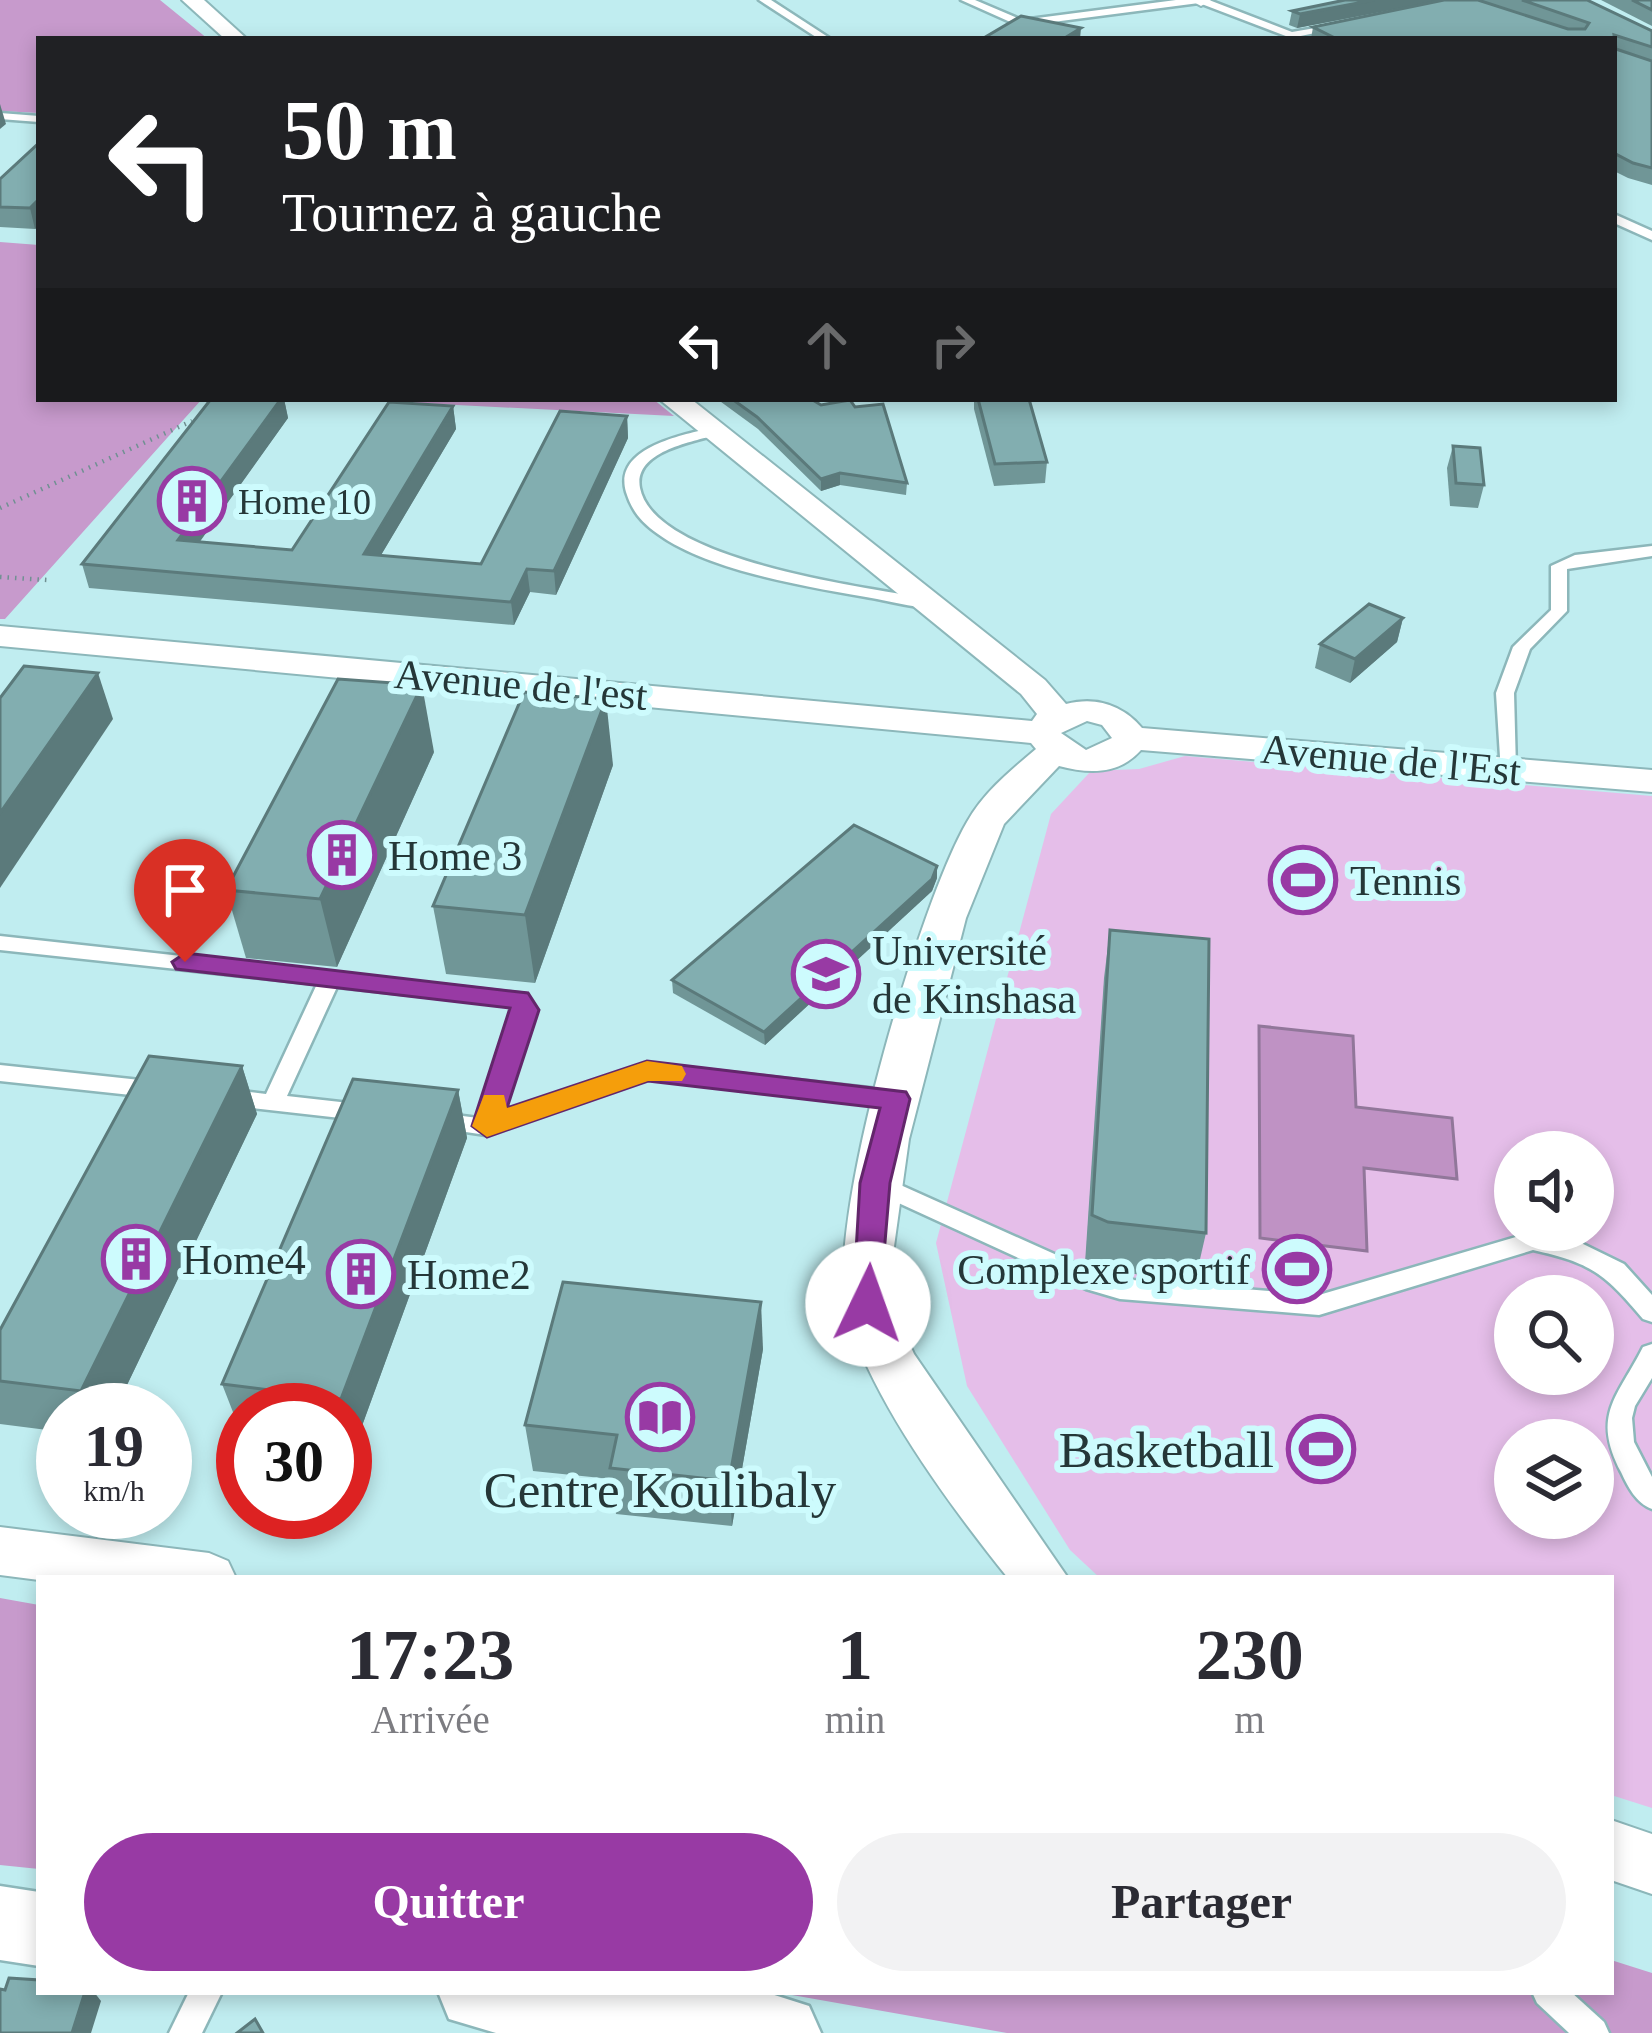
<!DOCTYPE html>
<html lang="fr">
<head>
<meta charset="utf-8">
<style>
	:root { --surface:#fff; --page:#f2f2f3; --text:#2b2b33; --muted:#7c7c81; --accent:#983aa4 }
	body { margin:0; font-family:"Times New Roman",serif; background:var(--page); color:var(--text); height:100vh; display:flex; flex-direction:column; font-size:45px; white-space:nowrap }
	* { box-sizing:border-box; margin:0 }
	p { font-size:39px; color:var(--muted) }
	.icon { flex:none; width:66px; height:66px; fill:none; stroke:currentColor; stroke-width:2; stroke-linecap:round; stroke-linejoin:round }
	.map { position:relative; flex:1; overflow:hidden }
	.side { position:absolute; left:36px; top:1575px; width:1578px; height:420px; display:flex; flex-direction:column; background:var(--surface); border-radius:0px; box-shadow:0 6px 18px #0003 }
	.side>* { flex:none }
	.top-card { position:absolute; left:36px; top:36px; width:1581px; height:366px; border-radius:0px; box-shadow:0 6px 18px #0003; background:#202124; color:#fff; overflow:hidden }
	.fabs { position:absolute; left:1494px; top:1131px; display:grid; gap:24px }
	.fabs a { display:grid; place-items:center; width:120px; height:120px; border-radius:50%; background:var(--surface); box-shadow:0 6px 18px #0003; font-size:60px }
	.speed { position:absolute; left:36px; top:1383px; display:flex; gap:24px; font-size:60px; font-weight:700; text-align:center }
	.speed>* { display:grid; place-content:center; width:156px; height:156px; border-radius:50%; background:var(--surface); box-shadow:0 6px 18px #0003; line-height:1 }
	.speed small { font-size:30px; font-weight:400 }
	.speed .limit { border:18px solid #d22; background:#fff; color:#111 }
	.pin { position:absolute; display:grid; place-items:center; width:102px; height:102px; color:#fff; margin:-123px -51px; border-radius:50% 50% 50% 0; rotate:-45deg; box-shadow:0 0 12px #0007 }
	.pin .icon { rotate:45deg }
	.me { position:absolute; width:132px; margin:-66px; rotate:3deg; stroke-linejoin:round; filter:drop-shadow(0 0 9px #0008) }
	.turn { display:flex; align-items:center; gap:42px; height:252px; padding:0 48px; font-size:54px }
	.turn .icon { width:156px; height:156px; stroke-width:2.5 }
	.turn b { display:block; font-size:84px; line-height:102px }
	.lanes { display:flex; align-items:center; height:114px; padding:0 48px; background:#0003; justify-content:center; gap:60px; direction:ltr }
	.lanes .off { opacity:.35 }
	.eta { display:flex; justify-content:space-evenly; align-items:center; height:204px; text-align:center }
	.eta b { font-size:72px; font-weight:600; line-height:84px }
	.action { display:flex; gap:24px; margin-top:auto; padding:24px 48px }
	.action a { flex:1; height:138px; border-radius:72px; background:var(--accent); color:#fff; font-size:48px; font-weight:600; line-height:138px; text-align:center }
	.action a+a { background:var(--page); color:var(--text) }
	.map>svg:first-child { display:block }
	.green { fill:#e5bee9; fill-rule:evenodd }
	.forest { fill:#c79acc }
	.water { fill:#bf92c4; stroke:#91779a; stroke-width:3 }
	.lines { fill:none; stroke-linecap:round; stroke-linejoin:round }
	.service-casing { stroke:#8cb7ba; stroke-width:5 }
	.minor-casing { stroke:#8cb7ba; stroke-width:4 }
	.tertiary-casing { stroke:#8cb7ba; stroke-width:5 }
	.path { stroke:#709092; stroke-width:4.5; stroke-dasharray:1.5 6; stroke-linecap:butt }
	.service { fill:#fff; fill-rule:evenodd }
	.minor { fill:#fff; fill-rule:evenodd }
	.tertiary { fill:#fff; fill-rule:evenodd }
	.wall { fill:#709697 }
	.shaded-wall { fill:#5b7a7b }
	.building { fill:#82aeb0; stroke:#5b7a7b; stroke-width:3 }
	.route { fill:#983aa4; stroke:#63266b; stroke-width:3 }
	.slow { fill:#f59e0b }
	.labels { text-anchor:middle; stroke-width:12; stroke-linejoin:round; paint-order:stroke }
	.far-poi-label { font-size:36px; fill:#253738; stroke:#cdfbfd; text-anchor:start }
	.street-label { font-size:42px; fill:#253738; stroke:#cdfbfd }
	.poi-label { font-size:42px; fill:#253738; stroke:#cdfbfd; text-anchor:start }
	.near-poi-label { font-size:51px; fill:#253738; stroke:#cdfbfd; text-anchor:end }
</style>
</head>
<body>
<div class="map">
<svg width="1652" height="2033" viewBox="0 0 1652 2033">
	<rect width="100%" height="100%" fill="#c0edf0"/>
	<!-- green -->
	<path class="green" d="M1185,756l467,40v1012l-41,-13v-217h-511l-30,-28 -103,-164 -31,-143 115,-429 40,-43 48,-2zM1515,1152h78v78h-78zM1515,1296h78v78h-78zM1515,1440h78v78h-78z"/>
	<!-- forest -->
	<g class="forest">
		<path d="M0,0h160l48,39h-169v74l-39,-2z"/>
		<path d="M0,242l39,3v154h163l-197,220h-5z"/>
		<path d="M340,399h313l21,17z"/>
		<path d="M0,1598l39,7v264l-39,-4z"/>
		<path d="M1611,1960l41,13v60h-645l-232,-41h836z"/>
	</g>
	<!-- water -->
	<path class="water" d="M1259,1026l94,10 3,71 96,11 5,61 -93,-11 3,83 -107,-13z"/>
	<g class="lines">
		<!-- service casing -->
		<g class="service-casing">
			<g id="service">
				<path d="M759,0h12l60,39h-12z"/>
				<path d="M961,0h14l47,20 154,-20h33l83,32 47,-8 5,3 -53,11 -92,-35 -169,22 16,14h-11l-18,-14z"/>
				<path d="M0,113l39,3v6l-39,-3z"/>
				<path d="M1614,214l38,17v9l-38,-17z"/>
				<path d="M711,428l7,4 -2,3c-25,7 -83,17 -76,53 14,72 222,99 285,110l8,5 -2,4c-18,1 -37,-5 -54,-8 -63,-11 -167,-27 -219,-65 -17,-12 -26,-23 -32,-42 -13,-44 56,-57 85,-64z"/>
				<path d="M1652,546v10l-85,13v42l-37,38 -16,44 2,76 -9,6 -6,-2 -5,-80 17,-46 38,-37v-44l24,-11z"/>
				<path d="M0,936l526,58 9,16 -33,103 145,-50 249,28 8,2 3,6 -3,6 -8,2 -248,-28 -162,56 -54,-8 -3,-6 3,-6 8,-2 38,5 37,-108 -3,-4 -175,-19 -50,109 80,9 8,2 3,6 -3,6 -8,2 -142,-16 -8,-2 -3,-6 3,-6 8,-2 41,5 51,-110 -317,-34z"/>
				<path d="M0,1065l159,17 8,2 3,6 -3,6 -8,2 -159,-17z"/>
				<path d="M876,1174l223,100 21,5 199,16 214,-63 46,10 45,22 28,31v27l-9,-3c-38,-45 -51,-56 -110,-69l-214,65 -199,-16 -34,-10 -218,-100 -3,-6 3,-6z"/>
				<path d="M1652,1344v34l-17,28 -3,12 2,24 18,35v32c-16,-6 -24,-22 -31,-37 -30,-58 -3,-75 22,-125z"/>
				<path d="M189,1992h33l-20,41h-33z"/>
				<path d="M1532,1992h39l33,30 5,11h-40l-32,-30z"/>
			</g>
		</g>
		<!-- minor casing -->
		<g class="minor-casing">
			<g id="minor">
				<path d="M182,0h22l43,39h-22z"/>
				<path d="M1190,0h21l-10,6z"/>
				<path d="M659,399h32l354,281 21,24c30,-8 57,1 76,24l510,42v22l-511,-42c-22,25 -52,24 -82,16l-55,58 -38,94 -57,221 -18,129 3,41 20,45 154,224h-60c-57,-71 -136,-177 -161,-264 -24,-87 73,-412 120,-492 17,-30 43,-51 69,-73l-5,-6 -1031,-97v-20l1032,95 5,-7 -16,-20zM1087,721l15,4 10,13 -26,12 -25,-17z"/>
				<path d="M0,1527l209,26 19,8 8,17 -197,2 -39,-5z"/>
				<path d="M1611,1820l41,14v60l-41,-14z"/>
			</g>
		</g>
		<!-- tertiary casing -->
		<g class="tertiary-casing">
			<g id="tertiary">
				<path d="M0,1886l39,6v74l-39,-6z"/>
				<path d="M438,1992h327l44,14 12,27h-325l-47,-14z"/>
			</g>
		</g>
		<!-- path -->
		<g class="path">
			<path d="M0,508l192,-87"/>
			<path d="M0,577l47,3"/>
		</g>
		<!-- service -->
		<use href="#service" class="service"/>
		<!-- minor -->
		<use href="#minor" class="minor"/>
		<!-- tertiary -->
		<use href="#tertiary" class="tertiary"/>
	</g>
	<!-- wall -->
	<g class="wall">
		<path d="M1443,0l-146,28 -8,-3 3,-14z"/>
		<path d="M1479,0h108l65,31v154l-24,-7 -14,-7v-132h-303l2,-12z"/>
		<path d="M1601,0h51v26z"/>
		<path d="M39,143v83l-4,3 -35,-2v-48z"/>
		<path d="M211,399h73l4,19 -89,124 93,8 161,-144 3,23 -75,126 100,9 146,-148 1,22 -72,157 -26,-3 -16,33 -425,-37 -7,-24z"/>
		<path d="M717,399h94l96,84 -1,12 -66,-10 -19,6 -63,-62z"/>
		<path d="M974,399h55l18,63 -2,21 -51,3 -20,-77z"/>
		<path d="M1453,446l31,39 -6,23 -28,-2 -3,-38z"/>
		<path d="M1403,618l-6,24 -47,41 -35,-15 5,-24z"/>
		<path d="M434,752l-97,215 -91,-9 -20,-68z"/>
		<path d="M613,765l-78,218 -89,-9 -13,-68z"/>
		<path d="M937,866v12l-5,13 -167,154 -92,-52 -1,-13z"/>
		<path d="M1110,930l96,303 -11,48 -95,-11 -15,-7 19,-285z"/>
		<path d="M242,1066l15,48 -142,296h-52v22l-63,-8v-94z"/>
		<path d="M458,1090l9,48 -112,307 -10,-1v-34h-102v21l-3,-1 -18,-46z"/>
		<path d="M763,1349l-31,177 -116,-12 -5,-35 -78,-8 -8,-46z"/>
	</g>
	<!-- shaded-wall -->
	<g class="shaded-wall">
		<path d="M1374,0h69l-146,28 3,-14z"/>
		<path d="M1081,28l-1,11h-17z"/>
		<path d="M0,104l6,20 -6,5z"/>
		<path d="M39,199v27l-4,3 -5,-21z"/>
		<path d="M281,399h3l4,19 -104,146 -6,-24z"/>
		<path d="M453,406l3,23 -88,148 -4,-23z"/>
		<path d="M627,416l1,22 -72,157 -2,-24z"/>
		<path d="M840,473v12l-19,6v-12z"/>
		<path d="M527,569l3,23 -16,33 -3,-23z"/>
		<path d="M1403,618l-6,24 -47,41 5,-24z"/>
		<path d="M98,673l15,46 -113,169v-75z"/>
		<path d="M422,685l12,67 -97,215 -17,-68z"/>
		<path d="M606,699l7,66 -78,218 -10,-68z"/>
		<path d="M937,866v12l-5,13 -167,154 -1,-13z"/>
		<path d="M242,1066l15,48 -142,296h-25l-9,-19z"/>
		<path d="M458,1090l9,48 -112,307 -14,-46z"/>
		<path d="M761,1302l2,47 -31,177 -3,-45z"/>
		<path d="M85,1992h9l7,9 -10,32h-19z"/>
	</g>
	<!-- building -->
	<g class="building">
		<path d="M1345,0h29l-74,14 -8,-3z"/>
		<path d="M1444,0h34l90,29h17l4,-6 -67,-23h65l65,31v16l-38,-12 2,14 36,12v107l-19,-5 -19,-10v-114h-277l-24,-12z"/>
		<path d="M1632,0h20v10z"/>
		<path d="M1021,16l60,12 -18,11h-81z"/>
		<path d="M39,143v56l-9,9 -30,-1v-28z"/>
		<path d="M211,399h70l-103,141 114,10 97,-148 64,4 -89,148 117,10 79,-153 67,5 -73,155 -27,-2 -16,33 -429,-38z"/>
		<path d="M732,399h79l10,6 29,-5 5,7 28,-3 24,79 -67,-10 -19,6 -64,-62z"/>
		<path d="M978,399h51l18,63 -52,2z"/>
		<path d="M1453,446l27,2 4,37 -28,-2z"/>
		<path d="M1369,604l34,14 -48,41 -35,-15z"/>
		<path d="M24,666l74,7 -98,140v-115z"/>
		<path d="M338,679l84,6 -102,214 -94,-9z"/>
		<path d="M524,692l82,7 -81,216 -92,-9z"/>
		<path d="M854,825l83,41 -5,13 -168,153 -92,-52z"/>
		<path d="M1110,930l99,9 -3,294 -98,-11 -16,-7z"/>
		<path d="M149,1056l93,10 -161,325 -81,-10v-51z"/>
		<path d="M353,1079l105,11 -117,309 -119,-15z"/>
		<path d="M563,1282l198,20 -32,179 -119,-13 7,-33 -92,-10z"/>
		<path d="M9,1978l30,2v12h46l-13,41h-72v-44l5,1z"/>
		<path d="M255,2019l8,14h-26z"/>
	</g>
	<!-- route -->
	<path class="route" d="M185,953l343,40 11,17 -32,98 140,-47 259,31 4,7 -20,84 -11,130h-22l-4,-9 7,-121 20,-75 -232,-27 -161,56 -15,-11 38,-118 -334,-39 -4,-7z"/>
	<!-- slow -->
	<path class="slow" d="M647,1061l35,5 4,8 -4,7h-34l-161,56 -15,-11 12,-31h20l3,13z"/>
	<!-- icons -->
	<defs>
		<g id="building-ring" transform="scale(3.45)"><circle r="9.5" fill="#cdfbfd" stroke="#983aa4" stroke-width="1.5"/><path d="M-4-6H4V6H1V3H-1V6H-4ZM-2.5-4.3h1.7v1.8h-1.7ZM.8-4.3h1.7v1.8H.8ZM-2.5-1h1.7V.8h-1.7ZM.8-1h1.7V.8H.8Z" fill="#983aa4"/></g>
		<g id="stadium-ring" transform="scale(3.45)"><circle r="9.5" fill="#cdfbfd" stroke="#983aa4" stroke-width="1.5"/><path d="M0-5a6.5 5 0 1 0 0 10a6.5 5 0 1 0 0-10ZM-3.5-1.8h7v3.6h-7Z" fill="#983aa4"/></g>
		<g id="university-ring" transform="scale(3.45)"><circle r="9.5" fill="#cdfbfd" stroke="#983aa4" stroke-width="1.5"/><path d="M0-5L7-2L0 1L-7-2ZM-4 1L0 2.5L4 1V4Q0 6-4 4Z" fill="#983aa4"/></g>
		<g id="library-ring" transform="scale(3.45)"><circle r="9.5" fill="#cdfbfd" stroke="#983aa4" stroke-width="1.5"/><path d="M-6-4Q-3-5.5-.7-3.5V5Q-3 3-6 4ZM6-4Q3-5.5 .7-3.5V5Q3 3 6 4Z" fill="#983aa4"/></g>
	</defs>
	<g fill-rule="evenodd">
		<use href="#building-ring" x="192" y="501"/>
		<use href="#building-ring" x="342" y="855"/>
		<use href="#stadium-ring" x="1303" y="880"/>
		<use href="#university-ring" x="826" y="974"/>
		<use href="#building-ring" x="136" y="1259"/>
		<use href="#stadium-ring" x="1297" y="1269"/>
		<use href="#building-ring" x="361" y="1274"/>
		<use href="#library-ring" x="660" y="1417"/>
		<use href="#stadium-ring" x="1321" y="1449"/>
	</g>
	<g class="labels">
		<!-- far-poi labels -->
		<g class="far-poi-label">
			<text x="238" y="514">Home 10</text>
		</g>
		<!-- street labels -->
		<g class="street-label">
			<text transform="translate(521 684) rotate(5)" y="15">Avenue de l'est</text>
			<text transform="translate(1391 759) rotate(5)" y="15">Avenue de l'Est</text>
		</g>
		<!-- poi labels -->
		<g class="poi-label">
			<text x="388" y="870">Home 3</text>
			<text x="1350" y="895">Tennis</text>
			<text x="872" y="965">Université<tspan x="872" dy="48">de Kinshasa</tspan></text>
			<text x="182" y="1274">Home4</text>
			<text x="1250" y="1284" text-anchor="end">Complexe sportif</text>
			<text x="407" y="1289">Home2</text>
		</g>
		<!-- near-poi labels -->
		<g class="near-poi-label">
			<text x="1274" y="1467">Basketball</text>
			<text x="660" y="1507" text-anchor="middle">Centre Koulibaly</text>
		</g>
	</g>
</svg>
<div class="fabs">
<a><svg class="icon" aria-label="sound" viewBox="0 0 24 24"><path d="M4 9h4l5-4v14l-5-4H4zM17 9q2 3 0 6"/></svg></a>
<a><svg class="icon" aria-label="search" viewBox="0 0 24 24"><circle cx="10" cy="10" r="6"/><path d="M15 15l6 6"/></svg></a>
<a><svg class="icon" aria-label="layers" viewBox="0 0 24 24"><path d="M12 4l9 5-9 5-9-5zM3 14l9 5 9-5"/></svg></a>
</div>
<div class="speed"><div>19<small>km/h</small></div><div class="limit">30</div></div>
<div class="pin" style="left:185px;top:962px;background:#d93025"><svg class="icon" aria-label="arrive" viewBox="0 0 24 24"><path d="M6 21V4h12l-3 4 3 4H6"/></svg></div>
<svg class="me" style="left:868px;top:1304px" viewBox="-20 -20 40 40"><circle r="19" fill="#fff"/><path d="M0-13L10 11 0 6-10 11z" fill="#983aa4"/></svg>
<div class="top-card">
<div class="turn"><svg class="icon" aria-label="left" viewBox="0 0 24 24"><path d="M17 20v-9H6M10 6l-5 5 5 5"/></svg><div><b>50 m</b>Tournez à gauche</div></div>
<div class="lanes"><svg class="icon" aria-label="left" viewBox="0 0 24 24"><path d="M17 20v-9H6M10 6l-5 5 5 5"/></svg><svg class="icon off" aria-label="ahead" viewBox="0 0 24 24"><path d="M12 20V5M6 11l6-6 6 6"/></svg><svg class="icon off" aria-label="right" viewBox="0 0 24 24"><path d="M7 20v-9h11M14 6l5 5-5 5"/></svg></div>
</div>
<section class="side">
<div class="eta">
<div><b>17:23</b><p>Arrivée</p></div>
<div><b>1</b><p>min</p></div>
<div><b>230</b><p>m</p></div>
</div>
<div class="action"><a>Quitter</a><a>Partager</a></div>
</section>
</div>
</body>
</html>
